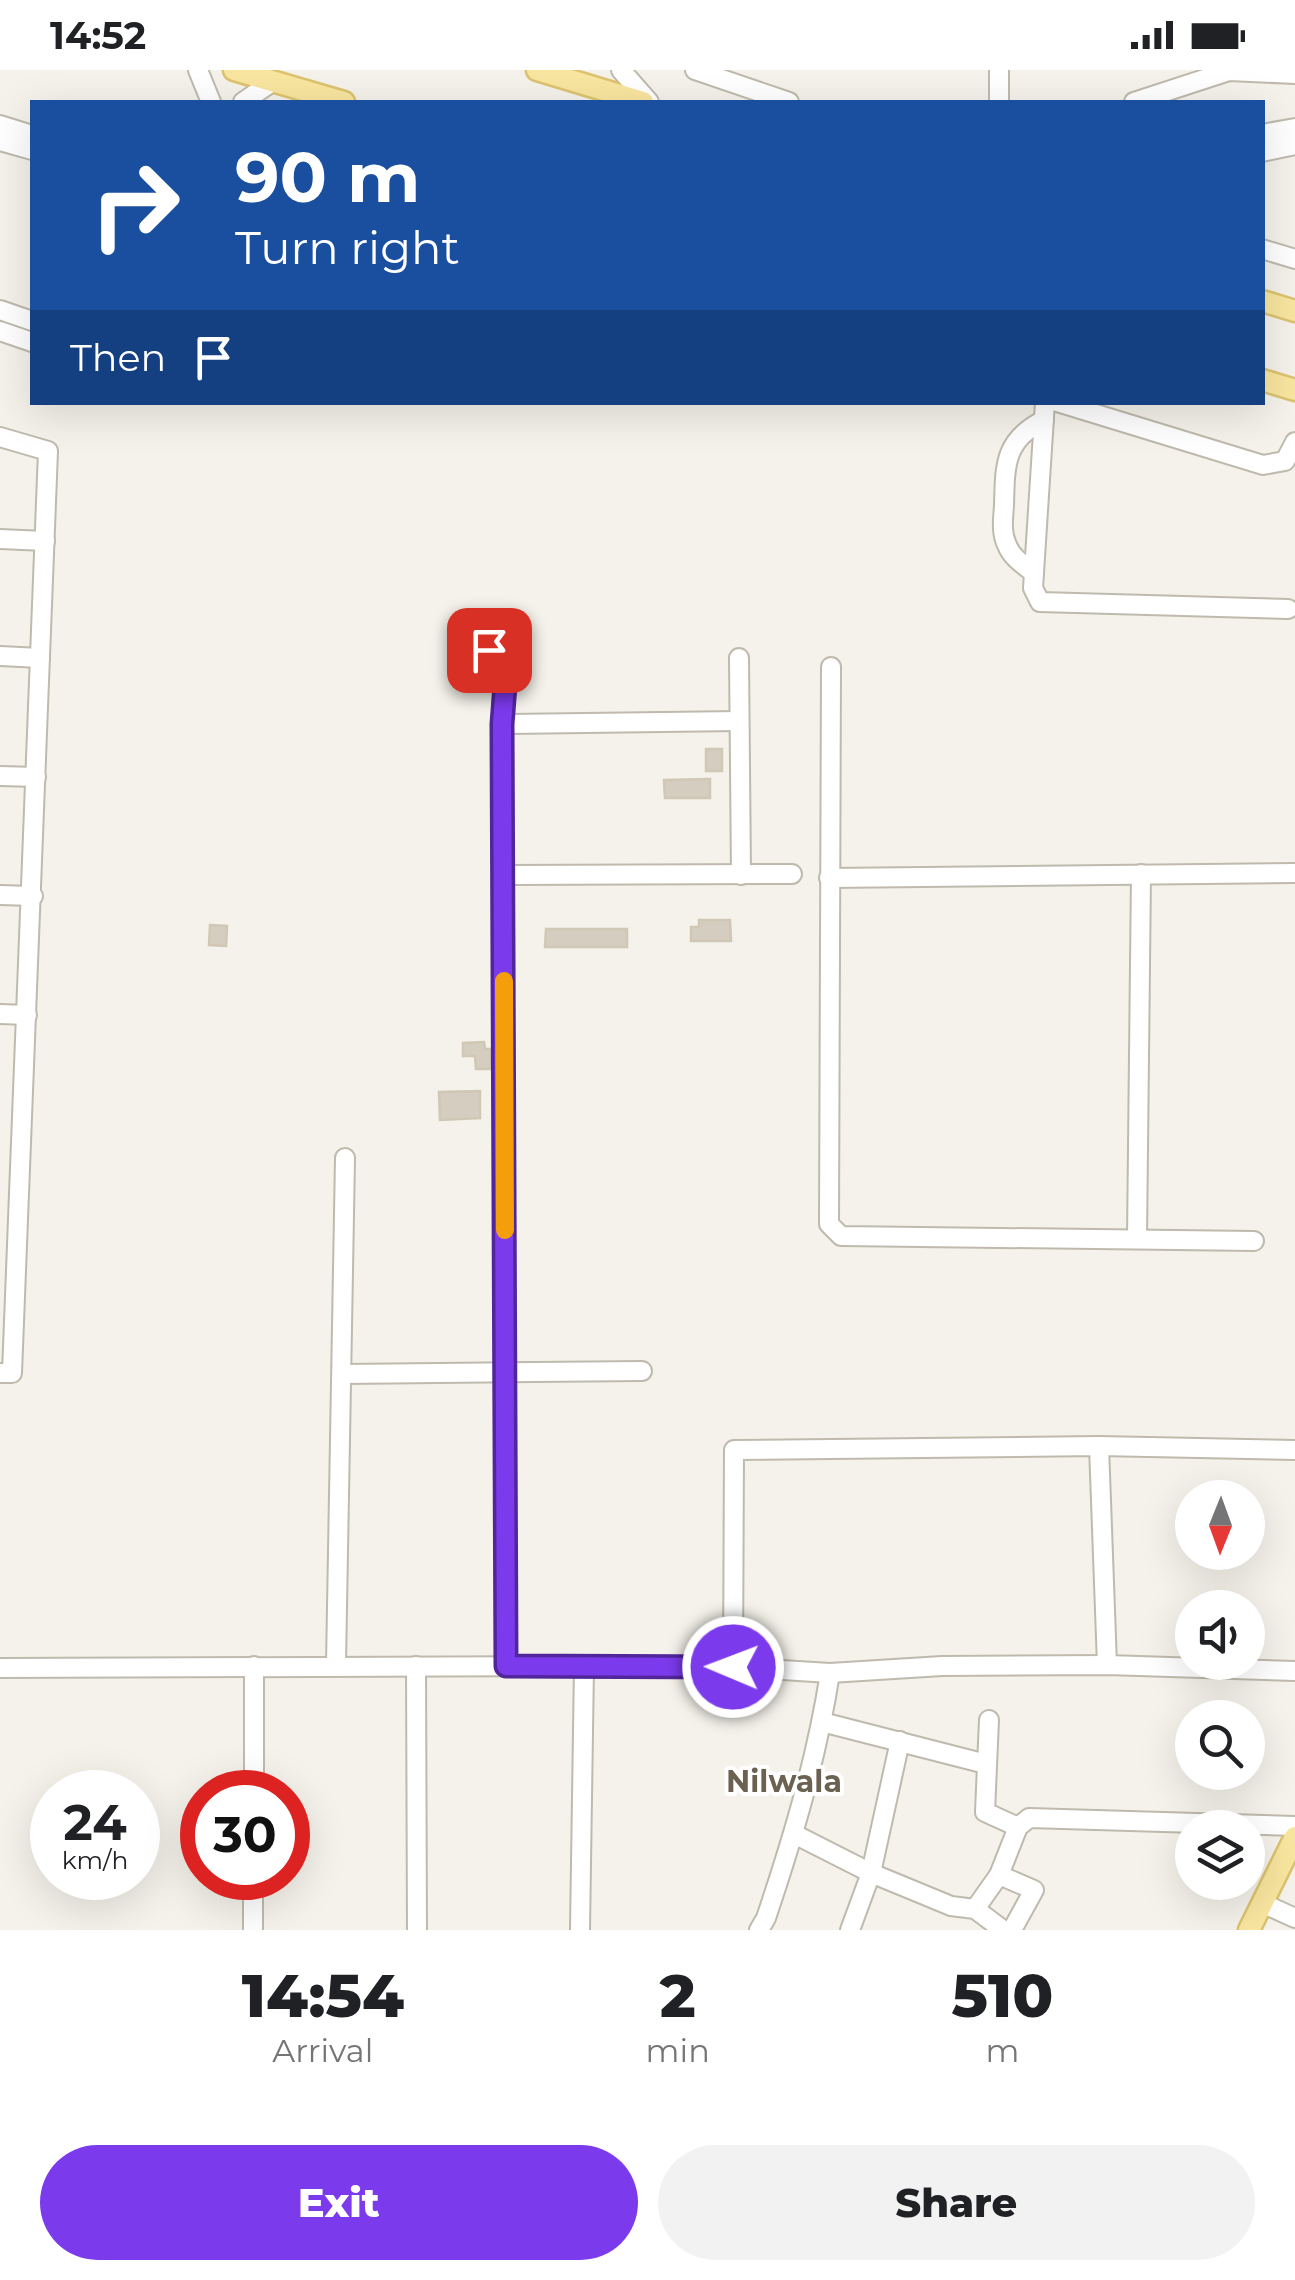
<!DOCTYPE html>
<html lang="en">
<head>
<meta charset="utf-8">
<style>
	:root { --surface:#fff; --page:#f2f2f2; --text:#202124; --muted:#757577; --accent:#7c3aed }
	body { margin:0; font-family:Montserrat,sans-serif; background:var(--page); color:var(--text); height:100vh; display:flex; flex-direction:column; font-size:38px; white-space:nowrap }
	* { box-sizing:border-box; margin:0 }
	p { font-size:32px; color:var(--muted) }
	.icon { flex:none; width:55px; height:55px; fill:none; stroke:currentColor; stroke-width:2; stroke-linecap:round; stroke-linejoin:round }
	.map { position:relative; height:1860px; overflow:hidden }
	.panel { display:flex; flex-direction:column; background:var(--surface); flex:1 }
	.panel>* { flex:none }
	.hud { position:absolute; left:30px; top:30px; width:1235px; height:305px; border-radius:0px; box-shadow:0 10px 40px #0002; background:#1a4fa0; color:#fff; overflow:hidden }
	.needle { width:65px; rotate:181deg }
	.buttons { position:absolute; left:1175px; top:1410px; display:grid; gap:20px }
	.buttons a { display:grid; place-items:center; width:90px; height:90px; border-radius:50%; background:var(--surface); box-shadow:0 10px 40px #0002; font-size:50px }
	.speed { position:absolute; left:30px; top:1700px; display:flex; gap:20px; font-size:50px; font-weight:700; text-align:center }
	.speed>* { display:grid; place-content:center; width:130px; height:130px; border-radius:50%; background:var(--surface); box-shadow:0 10px 40px #0002; line-height:1 }
	.speed small { font-size:25px; font-weight:400 }
	.speed .limit { border:15px solid #d22; background:#fff; color:#111 }
	.pin { position:absolute; display:grid; place-items:center; width:85px; height:85px; color:#fff; margin:-42px; border-radius:20px; box-shadow:0 5px 15px #0006 }
	.me { position:absolute; width:110px; margin:-55px; rotate:271deg; stroke-linejoin:round; filter:drop-shadow(0 0 8px #0008) }
	.turn { display:flex; align-items:center; gap:35px; height:210px; padding:0 40px; font-size:45px }
	.turn .icon { width:130px; height:130px; stroke-width:2.5 }
	.turn b { display:block; font-size:70px; line-height:85px }
	.then { display:flex; align-items:center; height:95px; padding:0 40px; background:#0003; gap:20px; font-size:38px }
	.eta { display:flex; justify-content:space-evenly; align-items:center; height:170px; text-align:center }
	.eta b { font-size:60px; font-weight:800; line-height:70px }
	.button { display:flex; gap:20px; margin-top:auto; padding:20px 40px }
	.button a { flex:1; height:115px; border-radius:60px; background:var(--accent); color:#fff; font-size:40px; font-weight:800; line-height:115px; text-align:center }
	.button a+a { background:var(--page); color:var(--text) }
	.status { display:flex; justify-content:space-between; align-items:center; height:70px; padding:0 50px; background:var(--surface); direction:ltr }
	.status svg { height:28px; fill:currentColor }
	.map>svg:first-child { display:block }
	.building { fill:#d5cec0; stroke:#d0c7b4; stroke-width:2.5 }
	.lines { fill:none; stroke-linecap:round; stroke-linejoin:round }
	.minor-casing { stroke:#bfbaad; stroke-width:22 }
	.major-casing { stroke:#ddc36f; stroke-width:25 }
	.minor { stroke:#fff; stroke-width:18 }
	.major { stroke:#f8e59f; stroke-width:20 }
	.route-casing { stroke:#51269a; stroke-width:25 }
	.route { stroke:#7c3aed; stroke-width:18 }
	.slow { stroke:#f59e0b; stroke-width:18 }
	.labels { text-anchor:middle; stroke-width:8; stroke-linejoin:round; paint-order:stroke }
	.quarter-label { font-size:30px; font-weight:bold; fill:#6a6150; stroke:#fff }
</style>
</head>
<body>
<div class="status"><b>14:52</b><svg viewBox="0 0 49 12"><path d="M0 12V9h3v3zM5 12V6h3v6zM10 12V3h3v9zM15 12V0h3v12zM26 1h20v11H26zM47 4h2v5h-2z"/></svg></div>
<div class="map">
<svg width="1295" height="1860" viewBox="0 0 1295 1860">
	<rect width="100%" height="100%" fill="#f4f2ea"/>
	<!-- building -->
	<g class="building">
		<rect x="706" y="679" width="16" height="22"/>
		<path d="M710,709v19h-45l-1,-18z"/>
		<path d="M699,850h31l1,21h-40v-14h8z"/>
		<path d="M210,855l17,1 -1,20 -17,-1z"/>
		<path d="M546,859h81v18h-82z"/>
		<path d="M484,972l1,7h6v20h-15l-1,-13h-12v-13z"/>
		<path d="M480,1021v27l-40,2 -1,-28z"/>
	</g>
	<g class="lines">
		<!-- minor casing -->
		<g class="minor-casing">
			<g id="minor">
				<path d="M198,0l13,32"/>
				<path d="M621,0l28,32"/>
				<path d="M695,0l94,32"/>
				<path d="M243,32l29,-20"/>
				<path d="M999,32v-32"/>
				<path d="M1134,32l95,-31 66,3"/>
				<path d="M0,55l32,10"/>
				<path d="M1262,64l33,-6"/>
				<path d="M0,71l32,9"/>
				<path d="M1262,82l33,-7"/>
				<path d="M1262,179l33,10"/>
				<path d="M0,240l32,11"/>
				<path d="M0,261l32,11"/>
				<path d="M1045,332l-12,186 7,14 248,7"/>
				<path d="M1057,332l206,63 22,-4 10,-19"/>
				<path d="M0,367l48,14 -36,922h-12"/>
				<path d="M0,469l45,2"/>
				<path d="M1034,503c-10,-8 -22,-15 -27,-28 -6,-12 -4,-26 -3,-39 1,-41 0,-66 40,-86"/>
				<path d="M489,580l17,22 -4,52 4,942"/>
				<path d="M0,586l40,2"/>
				<path d="M739,588l2,217"/>
				<path d="M831,597l-2,557 12,12 413,5"/>
				<path d="M502,654l237,-3"/>
				<path d="M0,706l36,1"/>
				<path d="M503,805l289,-1"/>
				<path d="M829,808l466,-5"/>
				<path d="M0,825l33,1"/>
				<path d="M0,944l27,1"/>
				<path d="M1137,1169l4,-365"/>
				<path d="M343,1304l299,-3"/>
				<path d="M1099,1376l8,219"/>
				<path d="M336,1594l9,-506"/>
				<path d="M416,1596l1,264"/>
				<path d="M733,1597l1,-217 365,-4 196,4"/>
				<path d="M0,1598l584,-2 149,1 97,6 112,-7 165,-1 188,6"/>
				<path d="M989,1650l-4,92 33,15"/>
				<path d="M822,1652l164,42"/>
				<path d="M254,1722v-126"/>
				<path d="M794,1764l77,39 80,33 24,3 28,21"/>
				<path d="M999,1805l35,15 -22,40"/>
				<path d="M1264,1834l31,14"/>
				<path d="M975,1839l24,-34 19,-48 11,-9 266,8"/>
				<path d="M253,1860v-52"/>
				<path d="M580,1860l4,-264"/>
				<path d="M759,1860l7,-12c27,-80 51,-161 64,-245"/>
				<path d="M850,1860l21,-57 29,-132"/>
			</g>
		</g>
		<!-- major casing -->
		<g class="major-casing">
			<g id="major">
				<path d="M234,0l110,32"/>
				<path d="M537,0l106,32"/>
				<path d="M1262,231l33,10"/>
				<path d="M1262,310l33,10"/>
				<path d="M1249,1860l46,-93"/>
			</g>
		</g>
		<!-- minor -->
		<use href="#minor" class="minor"/>
		<!-- major -->
		<use href="#major" class="major"/>
	</g>
	<g class="lines">
		<!-- route casing -->
		<g class="route-casing">
			<path id="route" d="M489,580l17,22 -4,52 4,942 227,1"/>
		</g>
		<!-- route -->
		<use href="#route" class="route"/>
		<!-- slow -->
		<path class="slow" d="M504,911l1,249"/>
	</g>
	<g class="labels">
		<!-- quarter labels -->
		<g class="quarter-label">
			<text x="784" y="1722">Nilwala</text>
		</g>
	</g>
</svg>
<div class="buttons">
<a><svg class="needle" viewBox="-14 -14 28 28"><path d="M0-13l5 13h-10z" fill="#e53935"/><path d="M0 13l5-13h-10z" fill="#757577"/></svg></a>
<a><svg class="icon" aria-label="sound" viewBox="0 0 24 24"><path d="M4 9h4l5-4v14l-5-4H4zM17 9q2 3 0 6"/></svg></a>
<a><svg class="icon" aria-label="search" viewBox="0 0 24 24"><circle cx="10" cy="10" r="6"/><path d="M15 15l6 6"/></svg></a>
<a><svg class="icon" aria-label="layers" viewBox="0 0 24 24"><path d="M12 4l9 5-9 5-9-5zM3 14l9 5 9-5"/></svg></a>
</div>
<div class="speed"><div>24<small>km/h</small></div><div class="limit">30</div></div>
<div class="pin" style="left:489px;top:580px;background:#d93025"><svg class="icon" aria-label="arrive" viewBox="0 0 24 24"><path d="M6 21V4h12l-3 4 3 4H6"/></svg></div>
<svg class="me" style="left:733px;top:1597px" viewBox="-20 -20 40 40"><circle r="17" fill="#7c3aed" stroke="#fff" stroke-width="3"/><path d="M0-11L8 9 0 5-8 9z" fill="#fff"/></svg>
<div class="hud">
<div class="turn"><svg class="icon" aria-label="right" viewBox="0 0 24 24"><path d="M7 20v-9h11M14 6l5 5-5 5"/></svg><div><b>90 m</b>Turn right</div></div>
<div class="then">Then<svg class="icon" aria-label="arrive" viewBox="0 0 24 24"><path d="M6 21V4h12l-3 4 3 4H6"/></svg></div>
</div>
</div>
<section class="panel">
<div class="eta">
<div><b>14:54</b><p>Arrival</p></div>
<div><b>2</b><p>min</p></div>
<div><b>510</b><p>m</p></div>
</div>
<div class="button"><a>Exit</a><a>Share</a></div>
</section>
</body>
</html>
